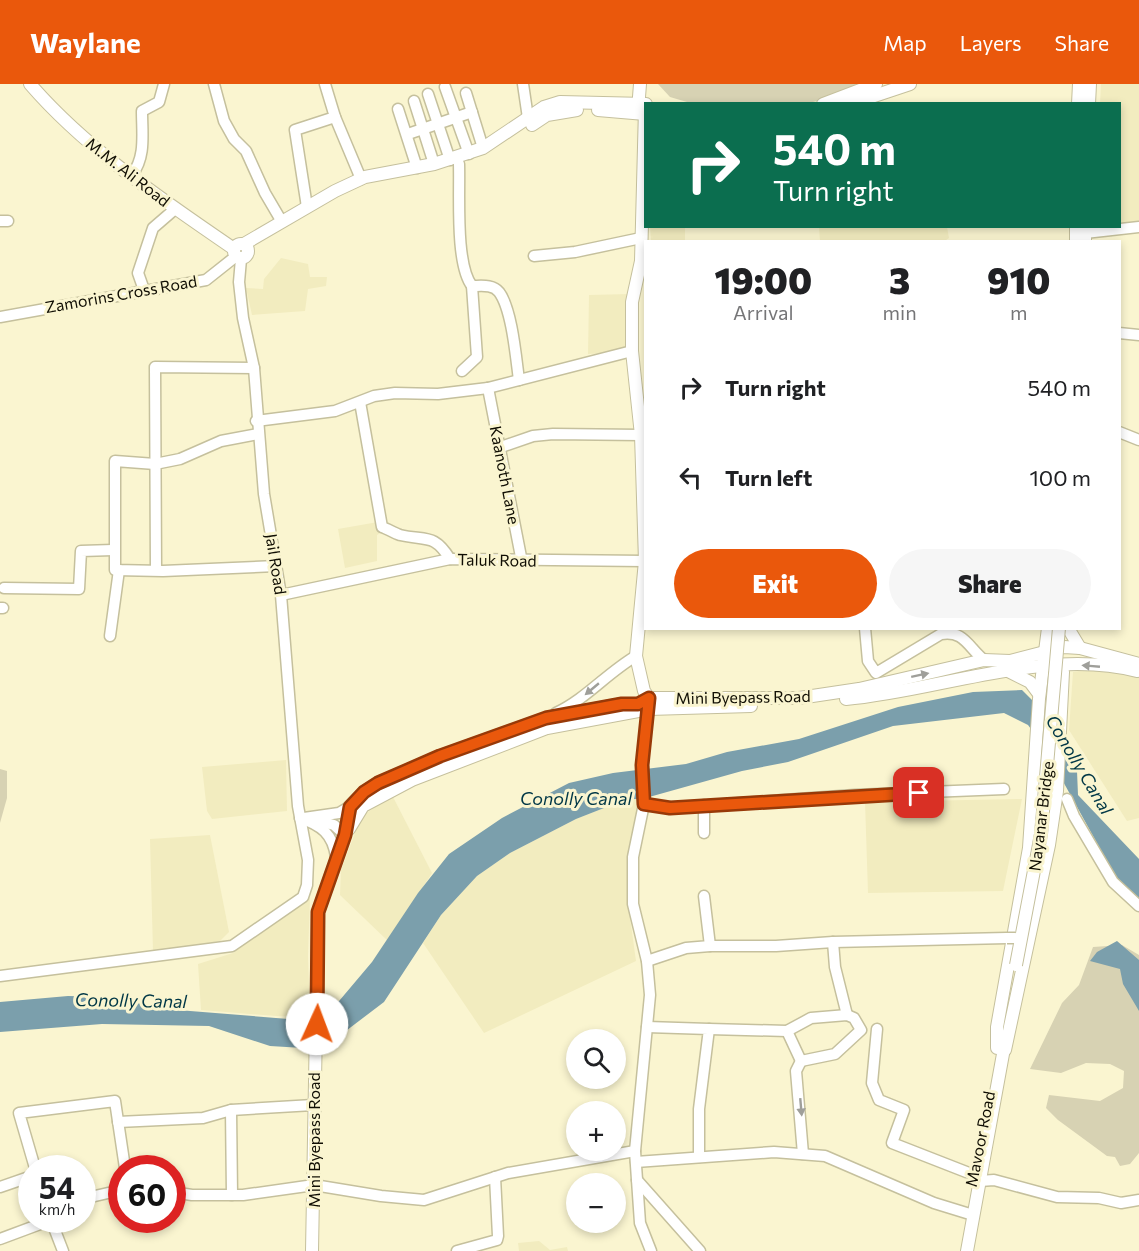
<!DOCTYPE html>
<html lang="en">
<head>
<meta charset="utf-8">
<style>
	:root { --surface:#fff; --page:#f6f6f6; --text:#202124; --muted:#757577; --accent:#ea580c }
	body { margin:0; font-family:Commissioner,sans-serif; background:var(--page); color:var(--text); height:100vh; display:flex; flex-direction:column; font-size:22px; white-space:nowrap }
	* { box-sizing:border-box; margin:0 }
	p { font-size:20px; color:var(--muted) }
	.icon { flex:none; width:33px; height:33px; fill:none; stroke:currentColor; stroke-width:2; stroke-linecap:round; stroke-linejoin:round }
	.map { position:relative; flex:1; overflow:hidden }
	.drawer { position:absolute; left:644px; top:156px; width:477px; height:390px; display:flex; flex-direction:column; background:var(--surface); border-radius:0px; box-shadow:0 3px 9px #0003 }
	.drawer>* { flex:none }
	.hud { position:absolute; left:644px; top:18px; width:477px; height:126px; border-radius:0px; box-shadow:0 3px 9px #0003; background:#0b6e4f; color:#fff; overflow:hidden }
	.fabs { position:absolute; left:566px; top:945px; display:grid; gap:12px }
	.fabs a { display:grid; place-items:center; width:60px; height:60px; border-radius:50%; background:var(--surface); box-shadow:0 3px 9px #0003; font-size:30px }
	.speed { position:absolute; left:18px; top:1071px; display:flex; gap:12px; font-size:30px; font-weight:700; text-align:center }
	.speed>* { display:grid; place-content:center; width:78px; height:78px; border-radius:50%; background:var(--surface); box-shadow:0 3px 9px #0003; line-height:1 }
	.speed small { font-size:15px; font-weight:400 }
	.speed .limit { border:9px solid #d22; background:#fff; color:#111 }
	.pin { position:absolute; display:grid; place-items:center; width:51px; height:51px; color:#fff; margin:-26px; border-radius:12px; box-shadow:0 3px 9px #0006 }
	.me { position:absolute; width:66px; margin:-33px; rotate:2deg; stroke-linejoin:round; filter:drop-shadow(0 0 4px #0008) }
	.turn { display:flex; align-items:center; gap:21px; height:126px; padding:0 30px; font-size:27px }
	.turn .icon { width:78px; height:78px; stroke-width:2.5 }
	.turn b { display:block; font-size:42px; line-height:51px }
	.eta { display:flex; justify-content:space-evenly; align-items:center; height:102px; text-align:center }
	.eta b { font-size:36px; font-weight:800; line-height:42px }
	.primary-button { display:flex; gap:12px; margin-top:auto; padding:12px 30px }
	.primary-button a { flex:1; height:69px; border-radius:36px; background:var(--accent); color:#fff; font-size:24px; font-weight:800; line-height:69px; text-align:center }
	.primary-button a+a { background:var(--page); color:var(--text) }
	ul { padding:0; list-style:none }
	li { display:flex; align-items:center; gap:18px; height:90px; padding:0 30px }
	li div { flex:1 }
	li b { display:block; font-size:22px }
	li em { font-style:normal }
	header { display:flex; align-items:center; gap:36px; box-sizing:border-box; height:84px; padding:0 30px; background:var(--accent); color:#fff }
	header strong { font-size:28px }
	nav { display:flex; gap:33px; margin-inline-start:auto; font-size:21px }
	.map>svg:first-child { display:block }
	.built { fill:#f2ecbf }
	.green { fill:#d7d2b3 }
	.water { fill:#7b9fac }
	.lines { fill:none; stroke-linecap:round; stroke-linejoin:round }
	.minor-casing { stroke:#c5c09d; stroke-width:13 }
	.major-casing { stroke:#c5c09d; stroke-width:14 }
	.minor { stroke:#fff; stroke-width:10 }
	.major { stroke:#fff; stroke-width:12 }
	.minor-bridge-casing { stroke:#c5c09d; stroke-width:13; stroke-linecap:butt }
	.major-bridge-casing { stroke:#c5c09d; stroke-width:14; stroke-linecap:butt }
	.minor-bridge { stroke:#fff; stroke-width:10 }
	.major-bridge { stroke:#fff; stroke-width:12 }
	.oneway { fill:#9f9f9a }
	.route-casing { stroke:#983908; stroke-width:15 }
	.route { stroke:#ea580c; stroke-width:10 }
	.labels { text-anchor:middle; stroke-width:6; stroke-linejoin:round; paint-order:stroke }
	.street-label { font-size:16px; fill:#100e03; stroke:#faf5d0 }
	.water-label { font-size:18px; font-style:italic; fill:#003746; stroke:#faf5d0 }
</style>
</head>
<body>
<header>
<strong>Waylane</strong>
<nav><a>Map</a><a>Layers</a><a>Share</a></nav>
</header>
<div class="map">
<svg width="1139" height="1167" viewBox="0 0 1139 1167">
	<rect width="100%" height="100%" fill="#faf5d0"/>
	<!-- built -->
	<g class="built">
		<path d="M1101,0h38v138l-20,2v-120h-19z"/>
		<path d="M650,143h35v14h-34z"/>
		<path d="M819,143h128l2,11 -6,4 -123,-1z"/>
		<path d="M281,174l27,6 2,13h17l-1,9 -18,3 -3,22 -53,4 -6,-27 17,1 1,-10z"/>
		<path d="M630,210l2,58 -44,2 1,-59z"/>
		<path d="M378,438l2,11 -3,2v26l-32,7 -7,-39z"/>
		<path d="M1101,583l38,8v143l-12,3 -58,-91 4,-58z"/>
		<path d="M286,676l1,51 -75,8 -5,-8 -5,-44z"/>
		<path d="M392,711l40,78 -44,68 -48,-46 1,-25 20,-53z"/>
		<path d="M627,715h15l-14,104 8,58 -152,72 -61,-90 18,-28 36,-39 33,-23 66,-34z"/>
		<path d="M1022,715l-19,92 -135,2 -3,-91z"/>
		<path d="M210,751l19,97 -9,9 -67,11 -3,-113z"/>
		<path d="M310,814l-2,58 2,58 -4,3 -30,-1 -75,-6 -3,-46 35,-11z"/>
		<path d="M539,1157l11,9 17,-3 1,4h-49l-1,-8z"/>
	</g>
	<!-- green -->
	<g class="green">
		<path d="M658,0h199l-32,15 -20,5 -118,-2 -17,-5z"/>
		<path d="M0,685l7,2v27l-7,25z"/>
		<path d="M1122,861l17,10v198l-9,11 -10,2 -5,-9 -8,-1 -49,-36 -12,-12 3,-13 51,6 23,-13 1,-17 -14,-7 -24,-1 -25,10 -31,-4 32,-66 17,-18 14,-38z"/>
	</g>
	<!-- water -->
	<g class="water">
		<path d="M1022,606l19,19 36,62 1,24 61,64v40l-24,-23 -72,-131 -15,-20 -24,-12 -111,13 -105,36 -46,9 -100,28h-15l-51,20 -66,34 -33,23 -36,39 -57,87 -54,41 -27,5 -33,-2 -61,-20 -107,-2 -102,8v-30l68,-6 42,1 55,12 136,11 33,-13 38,-45 46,-69 31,-39 53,-36 67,-35 44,-10 73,-9 41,-12 72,-13 99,-32 75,-15z"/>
		<path d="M1117,857l22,19v51l-16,-27 -3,-15 -30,-8 7,-9z"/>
	</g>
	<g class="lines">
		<!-- minor casing -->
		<g class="minor-casing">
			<g id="minor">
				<path d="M214,0l10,37 10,18 12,12 19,42 17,29"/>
				<path d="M523,0l5,34"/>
				<path d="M445,3l24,67"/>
				<path d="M466,9l17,55"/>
				<path d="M428,10l22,66"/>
				<path d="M414,17l20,63"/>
				<path d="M398,25l19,59"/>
				<path d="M335,33l26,62"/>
				<path d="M408,50l64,-22"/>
				<path d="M459,80c1,30 -4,100 13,122 9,0 21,-2 27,6 13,17 17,66 20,88"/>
				<path d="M132,91c14,-19 10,-40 10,-64l17,-9 5,-18"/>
				<path d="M307,123l-12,-77 40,-13 -10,-33"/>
				<path d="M0,137h8"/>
				<path d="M1085,149l54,-6"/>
				<path d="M534,172l41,-4 66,-14"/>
				<path d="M144,206l-6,-17 15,-45 22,-19"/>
				<path d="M0,233l206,-37 29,-23"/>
				<path d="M1119,249l20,2"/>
				<path d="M462,287l15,-14 -5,-71"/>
				<path d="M488,304l34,174"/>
				<path d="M360,318l22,125c6,2 12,6 18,8 26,6 34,-2 50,24"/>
				<path d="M256,337l79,-10 39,-15 21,-3 43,1 50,-6 144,-37"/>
				<path d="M1119,348l20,8"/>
				<path d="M258,350l-37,7 -41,18 -25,5 -40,-3v109l48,1 113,-5"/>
				<path d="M501,363l32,-11 20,-2 88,1"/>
				<path d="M156,486l-1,-203 99,1"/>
				<path d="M4,504l75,1 2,-38 32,-1"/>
				<path d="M281,511l169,-36 195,2"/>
				<path d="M0,524h3"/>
				<path d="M865,544l3,33 8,12 65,-39c23,-4 27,13 43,26"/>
				<path d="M110,552l9,-66"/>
				<path d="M649,619l-7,62 2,39 -11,53v47l14,57 3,34 -15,156 5,72 11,28"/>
				<path d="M556,629c30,-14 51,-40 80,-57"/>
				<path d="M1067,715l7,17 39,66 26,24"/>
				<path d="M644,720l26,4 185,-13 149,-6"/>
				<path d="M704,721v28"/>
				<path d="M300,734c21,7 33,16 36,39"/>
				<path d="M304,734l35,-5 10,-6"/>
				<path d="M315,736l19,5 11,10"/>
				<path d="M833,858l2,25 12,48"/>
				<path d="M710,862h66l57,-4 174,-4"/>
				<path d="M647,877l39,-13 24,-2 -6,-50"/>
				<path d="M0,892l232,-30 71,-49 4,-12 1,-25 -10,-54 -17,-211 -17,-101 -10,-126 -11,-50 -4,-36 2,-23"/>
				<path d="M647,943l62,2 -10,80v48"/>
				<path d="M709,945l78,2 24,-13 36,-3 7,3 7,12 -26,24 -34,7"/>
				<path d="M877,945l-5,54 7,17 25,10 -12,33 82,32"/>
				<path d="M787,947l14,30"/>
				<path d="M801,977l-5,10 7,83"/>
				<path d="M231,1026l1,85"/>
				<path d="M118,1038l85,-4 28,-8 82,-5"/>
				<path d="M636,1078l138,-10 51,4 109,47 39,12"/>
				<path d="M35,1084l-16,-55 96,-12 10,67"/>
				<path d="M637,1096l63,71"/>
				<path d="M980,1097l14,-1 63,17 42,1 22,5 18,-3"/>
				<path d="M0,1103l32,-11"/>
				<path d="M172,1108l20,3h51l71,-10 67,11 43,4 84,-27 127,-22"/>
				<path d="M82,1115l26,-6h14"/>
				<path d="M51,1136l12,31"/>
				<path d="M0,1155l51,-19"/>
				<path d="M457,1167l40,-11 1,-4 -3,-59"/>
			</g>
		</g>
		<!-- major casing -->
		<g class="major-casing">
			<g id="major">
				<path d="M30,0c57,66 133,116 204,165"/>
				<path d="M823,20l53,-20"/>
				<path d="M850,20l60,-20"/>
				<path d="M1078,20l1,-20"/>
				<path d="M1089,20l1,-20"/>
				<path d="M645,25l-4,152 -9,41v49l9,84 4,126 -9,95 8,35 5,7"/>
				<path d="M598,26l47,4"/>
				<path d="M638,26l2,-26"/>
				<path d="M532,41l15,-10 30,-5"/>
				<path d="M1076,158v-16"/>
				<path d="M1085,158v-16"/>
				<circle cx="241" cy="167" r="7"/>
				<path d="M244,160l91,-53 30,-14 69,-13 49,-16 61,-41 16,-5 86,2"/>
				<path d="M1068,544l12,20"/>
				<path d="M1010,588l20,10 9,12"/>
				<path d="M846,615c92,-8 201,-52 291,-28"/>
				<path d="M349,745l14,-23 49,-26 135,-52 102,-19 102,-3"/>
				<path d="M997,964v-21l32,-179 10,-149 9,-71"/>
				<path d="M1005,966l44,-205 8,-54 6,-119"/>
				<path d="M312,1167l6,-339 27,-77 4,-28 15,-15 14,-9 62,-27 106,-38 76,-14h16l11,-6h150l60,-9 125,-29 26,1 54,-14 16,1 59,16"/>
				<path d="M967,1167l38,-208"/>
			</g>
		</g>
		<!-- minor -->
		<use href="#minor" class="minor"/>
		<!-- major -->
		<use href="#major" class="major"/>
		<!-- minor-bridge casing -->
		<g class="minor-bridge-casing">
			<path id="minor-bridge" d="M1007,854h8"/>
		</g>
		<!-- major-bridge casing -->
		<g class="major-bridge-casing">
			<path id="major-bridge" d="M1016,881l25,-131 18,-206"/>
		</g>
		<!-- minor-bridge -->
		<use href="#minor-bridge" class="minor-bridge"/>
		<!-- major-bridge -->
		<use href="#major-bridge" class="major-bridge"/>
	</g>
	<!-- one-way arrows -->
	<defs><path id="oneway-solid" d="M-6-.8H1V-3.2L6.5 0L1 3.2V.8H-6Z" transform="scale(1.5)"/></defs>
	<g class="oneway">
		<use href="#oneway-solid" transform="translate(1091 582) rotate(-175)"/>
		<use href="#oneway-solid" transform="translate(920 591) rotate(-12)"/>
		<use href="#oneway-solid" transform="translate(592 605) rotate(140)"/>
		<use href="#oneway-solid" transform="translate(801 1023) rotate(85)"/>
	</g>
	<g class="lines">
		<!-- route casing -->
		<g class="route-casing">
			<path id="route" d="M317,940l1,-112 27,-77 5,-28 14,-15 14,-9 62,-27 106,-38 76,-14h16l11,-6 -7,67 2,39 26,4 249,-15"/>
		</g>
		<!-- route -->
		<use href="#route" class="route"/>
	</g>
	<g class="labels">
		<!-- street labels -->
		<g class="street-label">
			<text transform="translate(128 88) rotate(38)" y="6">M.M. Ali Road</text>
			<text transform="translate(121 210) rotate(-10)" y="6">Zamorins Cross Road</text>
			<text transform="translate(505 391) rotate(79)" y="6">Kaanoth Lane</text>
			<text transform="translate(497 476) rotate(1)" y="6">Taluk Road</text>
			<text transform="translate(276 480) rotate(81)" y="6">Jail Road</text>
			<text transform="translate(743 613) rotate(-1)" y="6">Mini Byepass Road</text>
			<text transform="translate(1041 732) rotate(-83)" y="6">Nayanar Bridge</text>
			<text transform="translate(980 1055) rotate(-79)" y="6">Mavoor Road</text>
			<text transform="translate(314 1056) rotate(-90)" y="6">Mini Byepass Road</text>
		</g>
		<!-- water labels -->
		<g class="water-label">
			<text transform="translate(1079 681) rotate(59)" y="6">Conolly Canal</text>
			<text x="576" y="721">Conolly Canal</text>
			<text transform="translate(131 917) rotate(1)" y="6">Conolly Canal</text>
		</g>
	</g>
</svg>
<div class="fabs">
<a><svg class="icon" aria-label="search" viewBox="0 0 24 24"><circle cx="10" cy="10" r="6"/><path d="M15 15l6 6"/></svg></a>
<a>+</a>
<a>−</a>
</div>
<div class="speed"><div>54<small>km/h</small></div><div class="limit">60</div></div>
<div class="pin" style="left:919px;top:709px;background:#d93025"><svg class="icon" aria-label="arrive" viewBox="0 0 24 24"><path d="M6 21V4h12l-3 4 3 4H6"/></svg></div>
<svg class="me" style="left:317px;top:940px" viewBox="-20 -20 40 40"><circle r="19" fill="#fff"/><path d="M0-13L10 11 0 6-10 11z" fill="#ea580c"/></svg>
<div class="hud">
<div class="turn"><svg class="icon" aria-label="right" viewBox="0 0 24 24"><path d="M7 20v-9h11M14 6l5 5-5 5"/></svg><div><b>540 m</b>Turn right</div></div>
</div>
<section class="drawer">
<div class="eta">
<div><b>19:00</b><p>Arrival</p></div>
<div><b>3</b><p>min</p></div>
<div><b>910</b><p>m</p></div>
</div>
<ul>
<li><svg class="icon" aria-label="right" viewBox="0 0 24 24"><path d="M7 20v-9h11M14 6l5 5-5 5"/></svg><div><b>Turn right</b></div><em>540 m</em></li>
<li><svg class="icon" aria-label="left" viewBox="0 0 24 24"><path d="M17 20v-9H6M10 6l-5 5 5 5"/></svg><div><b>Turn left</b></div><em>100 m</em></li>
</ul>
<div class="primary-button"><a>Exit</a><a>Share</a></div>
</section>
</div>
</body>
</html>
